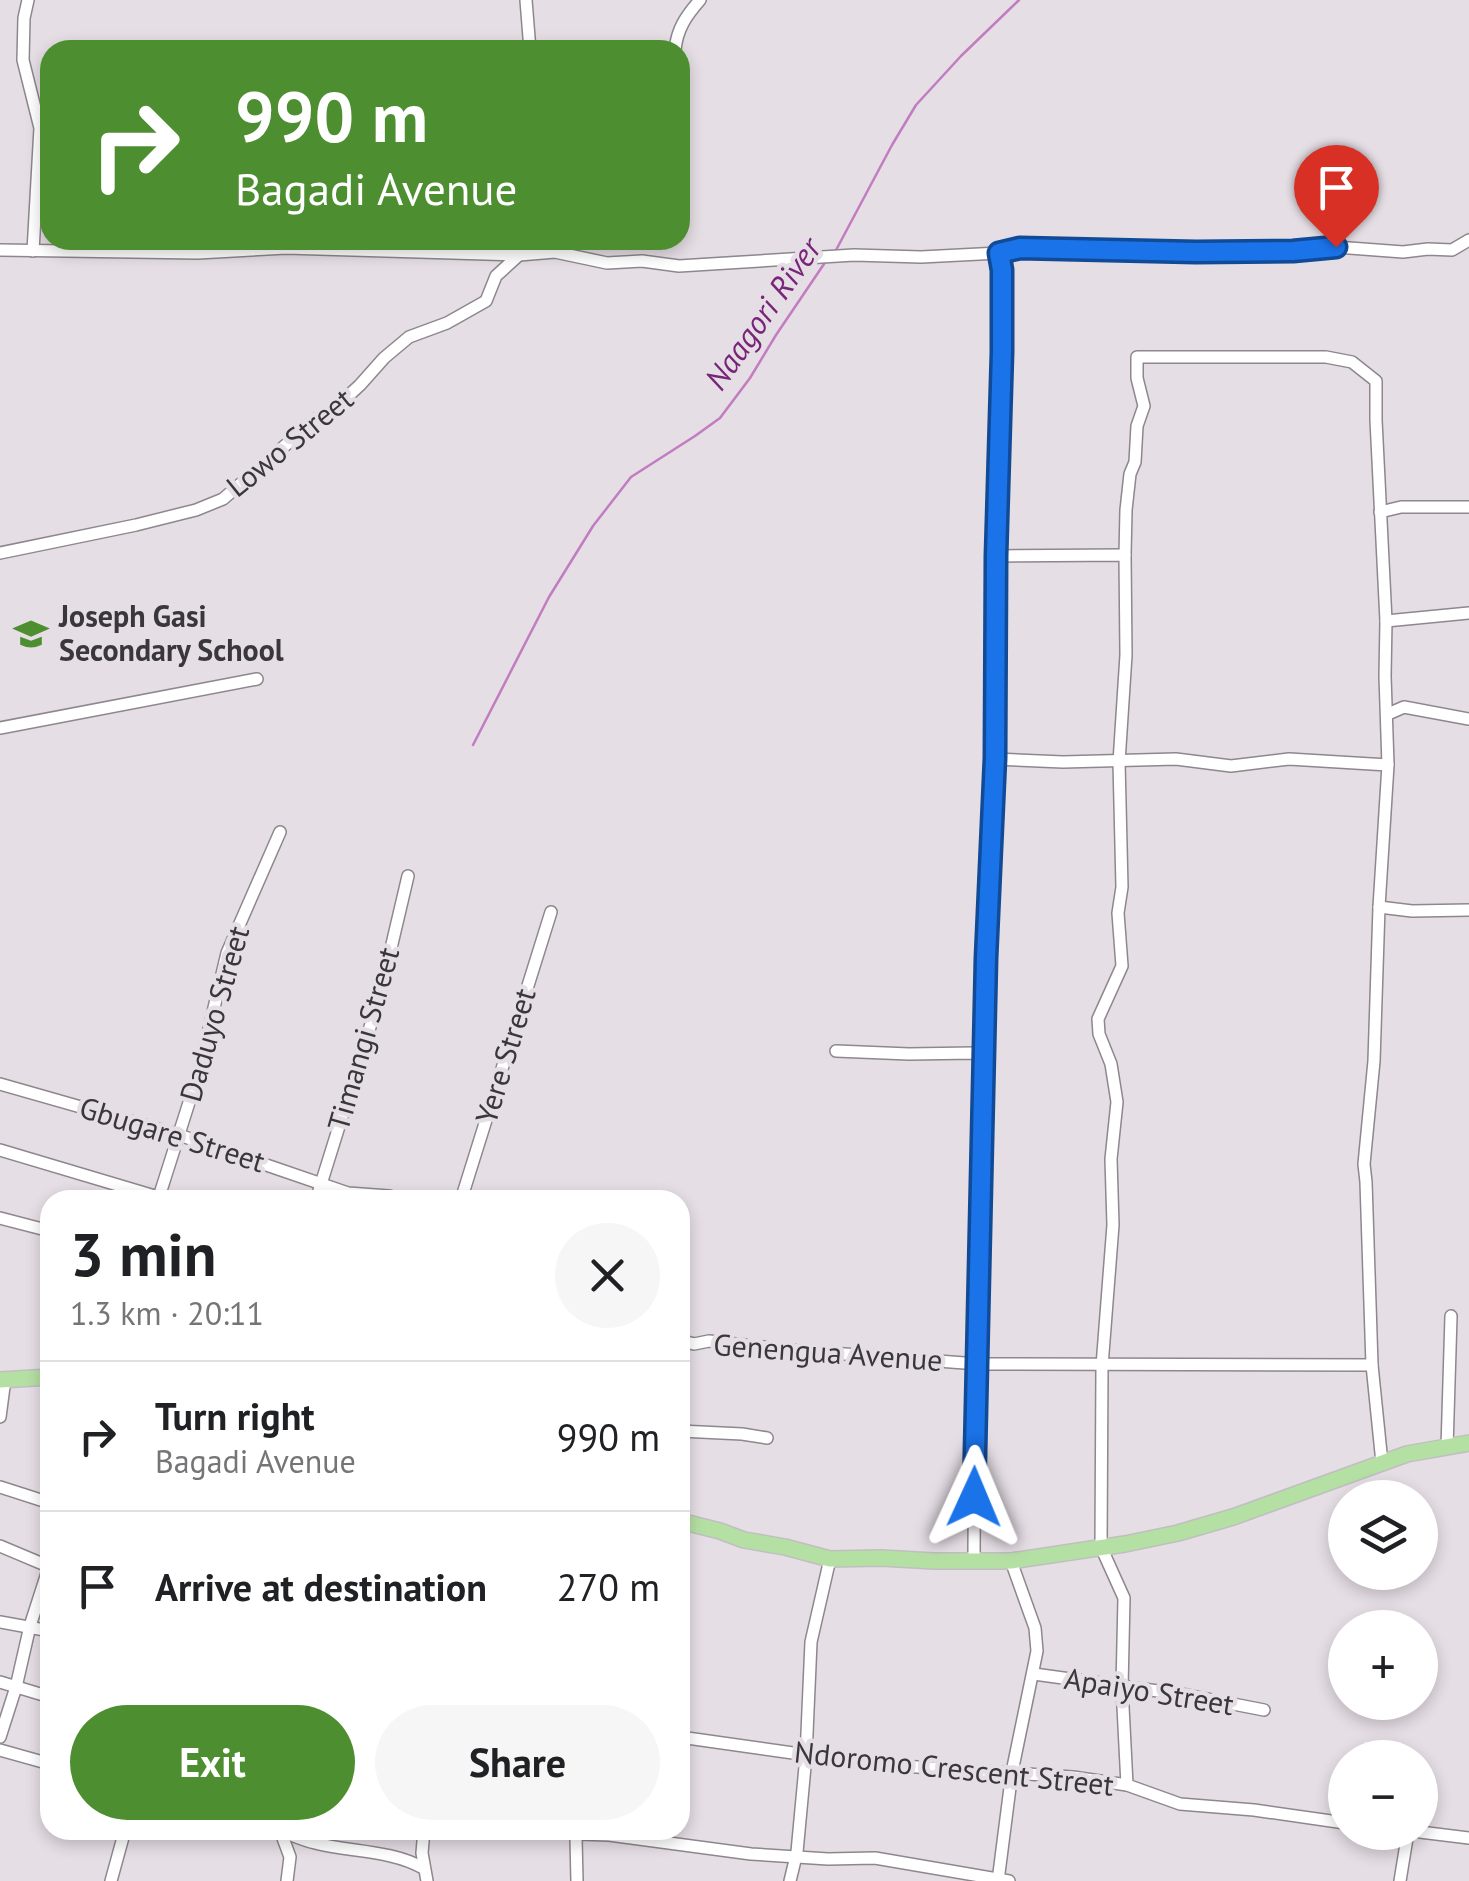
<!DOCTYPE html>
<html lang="en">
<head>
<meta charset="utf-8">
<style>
	:root { --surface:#fff; --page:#f6f6f6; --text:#202124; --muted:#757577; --line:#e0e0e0; --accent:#4d8e30 }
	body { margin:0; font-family:"PT Sans",sans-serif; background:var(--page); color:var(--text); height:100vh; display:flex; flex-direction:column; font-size:38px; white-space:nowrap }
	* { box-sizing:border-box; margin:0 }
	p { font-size:32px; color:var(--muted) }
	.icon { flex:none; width:55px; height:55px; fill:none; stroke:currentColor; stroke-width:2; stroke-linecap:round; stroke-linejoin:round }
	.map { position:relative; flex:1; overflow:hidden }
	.details { position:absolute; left:40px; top:1190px; width:650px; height:650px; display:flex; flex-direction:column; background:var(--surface); border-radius:30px; box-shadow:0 5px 15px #0003 }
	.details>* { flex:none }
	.top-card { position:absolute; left:40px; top:40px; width:650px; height:210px; border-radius:30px; box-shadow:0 5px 15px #0003; background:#4d8e30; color:#fff; overflow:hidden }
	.controls { position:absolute; left:1328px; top:1480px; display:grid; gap:20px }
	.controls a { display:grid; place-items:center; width:110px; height:110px; border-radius:50%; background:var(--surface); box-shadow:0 5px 15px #0003; font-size:50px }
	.pin { position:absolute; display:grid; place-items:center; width:85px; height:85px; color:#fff; margin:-102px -42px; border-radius:50% 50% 50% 0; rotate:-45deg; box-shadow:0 0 10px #0007 }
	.pin .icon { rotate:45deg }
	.me { position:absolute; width:110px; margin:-55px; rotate:1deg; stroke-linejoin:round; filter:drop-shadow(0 0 8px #0008) }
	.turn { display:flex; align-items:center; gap:35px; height:210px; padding:0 30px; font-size:45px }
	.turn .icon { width:130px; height:130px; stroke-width:2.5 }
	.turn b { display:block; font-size:70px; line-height:85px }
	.round { display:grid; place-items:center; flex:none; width:105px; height:105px; border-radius:52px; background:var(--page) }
	.overview { display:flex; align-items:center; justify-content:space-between; height:170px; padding:0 30px }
	h1 { font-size:60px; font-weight:800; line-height:75px }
	.action { display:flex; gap:20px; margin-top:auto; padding:20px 30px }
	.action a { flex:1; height:115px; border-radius:60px; background:var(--accent); color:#fff; font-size:40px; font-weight:800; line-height:115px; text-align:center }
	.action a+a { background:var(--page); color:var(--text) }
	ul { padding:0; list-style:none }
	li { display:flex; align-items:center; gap:30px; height:150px; padding:0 30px; border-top:2px solid var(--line) }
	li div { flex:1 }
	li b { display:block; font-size:38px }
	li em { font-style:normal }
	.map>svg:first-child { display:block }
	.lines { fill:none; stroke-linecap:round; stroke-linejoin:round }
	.stream { stroke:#c27cc0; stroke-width:2.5 }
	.minor-casing { stroke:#8e878d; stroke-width:14 }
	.major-casing { stroke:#c0bfc0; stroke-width:18 }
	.minor { stroke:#fff; stroke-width:11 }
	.major { stroke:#b5e0a4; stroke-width:15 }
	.route-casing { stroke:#114b97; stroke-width:25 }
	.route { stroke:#1a73e8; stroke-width:18 }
	.labels { text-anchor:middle; stroke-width:9; stroke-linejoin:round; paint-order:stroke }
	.street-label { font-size:30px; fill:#3a373a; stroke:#e5dee5 }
	.poi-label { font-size:30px; font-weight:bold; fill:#3a373a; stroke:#e5dee5; text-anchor:start }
	.water-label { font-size:32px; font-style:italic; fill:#782579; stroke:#e5dee5 }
</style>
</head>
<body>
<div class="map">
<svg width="1469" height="1881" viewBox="0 0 1469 1881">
	<rect width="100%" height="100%" fill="#e5dee5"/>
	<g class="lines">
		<!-- stream -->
		<g class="stream">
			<path d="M835,252l57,-107 24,-40 45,-49 58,-56"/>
			<path d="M473,745l76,-148 44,-71 38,-49 64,-41 25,-18 30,-40 26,-43 50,-74"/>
		</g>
		<!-- minor casing -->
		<g class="minor-casing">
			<g id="minor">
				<path d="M28,0l-4,18 -1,42 17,68 -7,123"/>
				<path d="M526,0l4,50"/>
				<path d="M675,50c2,-21 11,-34 25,-50"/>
				<path d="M0,250l198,3 88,-5 233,7 36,-3 52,11 35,-2 37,5 175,-11 67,2 78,-4 21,-4 177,3 96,-1 43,-4 67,5 25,-3 24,1 17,-10"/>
				<path d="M1380,512l21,-5h68"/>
				<path d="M0,553l136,-28 60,-15 27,-11 93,-80 18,-10 26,-24 24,-27 25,-21 38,-14 39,-22 10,-25 23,-21 1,-15"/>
				<path d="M1125,555l1,-45 4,-36 5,-12 2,-36 7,-20 -7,-28v-21h189l26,5 24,19v39l10,201 -1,55 3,89 -9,142 -5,154 -10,103 2,18 6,183 10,98"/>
				<path d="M996,556l129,-1 1,100 -7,107 3,125 -4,26 4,53 -24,53 1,15 12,30 6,38 -6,57 2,66 -11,141 -1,181 23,51 -2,89 5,98"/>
				<path d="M1386,621l83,-8"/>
				<path d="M1388,714l16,-7 65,12"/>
				<path d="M0,728l257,-49"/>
				<path d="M995,759l68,3 113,-3 55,7 58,-7 99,6"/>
				<path d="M1379,907l33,4 57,-1"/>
				<path d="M836,1051l73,3 65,-1 11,4"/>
				<path d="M0,1084l179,51 169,58 41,3 12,4"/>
				<path d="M0,1150l168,50"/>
				<path d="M158,1200l41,-129 28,-118 53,-121"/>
				<path d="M316,1200l64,-205 28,-119"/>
				<path d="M461,1200l90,-288"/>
				<path d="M0,1218l50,13"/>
				<path d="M680,1340l14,4 15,-3 82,9 187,14 394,1"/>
				<path d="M0,1417l5,-38"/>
				<path d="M680,1431l62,3 25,4"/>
				<path d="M1447,1448l4,-132"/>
				<path d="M0,1487l50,16"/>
				<path d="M0,1546l50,21"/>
				<path d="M974,1561c1,-323 19,-645 22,-968 1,-73 4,-146 5,-219 1,-40 3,-81 -2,-121"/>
				<path d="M0,1622l50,9"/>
				<path d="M1034,1674l153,21 77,15"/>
				<path d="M0,1682l50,15"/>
				<path d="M0,1737l16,-50 14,-61 20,-62"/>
				<path d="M680,1737l191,27 202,13 54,8 53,19 74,6 91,13"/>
				<path d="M0,1750l50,14"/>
				<path d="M278,1830c12,4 24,10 37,13 35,9 77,7 108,25"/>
				<path d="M280,1830l10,27 -3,24"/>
				<path d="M424,1830l-2,23 5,28"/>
				<path d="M555,1830l23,4 31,1 142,19 77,5 47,-1 134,23"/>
				<path d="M1420,1832l49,6"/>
				<path d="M111,1881l14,-51"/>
				<path d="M577,1881l-1,-43 3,-8"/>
				<path d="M790,1881l7,-29 9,-96 5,-114 19,-83"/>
				<path d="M998,1881l14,-109 25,-121 -2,-23 -24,-67"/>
				<path d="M1400,1881l8,-49"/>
			</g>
		</g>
		<!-- major casing -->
		<g class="major-casing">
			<g id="major">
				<path d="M0,1380l50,-3"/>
				<path d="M680,1521l40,10 24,9 41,7 45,12 51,-1 53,3h77l114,-17 53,-11 55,-16 174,-63 62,-11"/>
			</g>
		</g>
		<!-- minor -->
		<use href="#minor" class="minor"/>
		<!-- major -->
		<use href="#major" class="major"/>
	</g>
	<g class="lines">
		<!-- route casing -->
		<g class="route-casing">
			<path id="route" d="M974,1497l12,-539 9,-200 1,-202 6,-204v-82l-3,-17 21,-5 176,4 97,-1 43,-4"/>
		</g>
		<!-- route -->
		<use href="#route" class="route"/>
	</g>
	<!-- icons -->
	<defs>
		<g id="school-bare" transform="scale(2.7)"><path d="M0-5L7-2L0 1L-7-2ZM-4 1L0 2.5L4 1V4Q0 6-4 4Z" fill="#4d8e30" stroke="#e5dee5" stroke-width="2.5" paint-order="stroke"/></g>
	</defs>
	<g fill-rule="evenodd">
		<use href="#school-bare" x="31" y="634"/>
	</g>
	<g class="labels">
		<!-- street labels -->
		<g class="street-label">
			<text transform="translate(290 443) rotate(-39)" y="10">Lowo Street</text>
			<text transform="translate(215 1014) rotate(-74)" y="10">Daduyo Street</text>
			<text transform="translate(364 1039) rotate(-74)" y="10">Timangi Street</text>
			<text transform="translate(506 1056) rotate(-73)" y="10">Yere Street</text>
			<text transform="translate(172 1135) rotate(17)" y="10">Gbugare Street</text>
			<text transform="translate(828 1353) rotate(4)" y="10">Genengua Avenue</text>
			<text transform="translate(1149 1692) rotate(9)" y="10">Apaiyo Street</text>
			<text transform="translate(954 1769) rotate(6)" y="10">Ndoromo Crescent Street</text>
		</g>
		<!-- poi labels -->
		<g class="poi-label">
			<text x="59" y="627">Joseph Gasi<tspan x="59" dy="34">Secondary School</tspan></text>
		</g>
		<!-- water labels -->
		<g class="water-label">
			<text transform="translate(763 314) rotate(-55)" y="11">Naagori River</text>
		</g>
	</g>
</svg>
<div class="controls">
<a><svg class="icon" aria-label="layers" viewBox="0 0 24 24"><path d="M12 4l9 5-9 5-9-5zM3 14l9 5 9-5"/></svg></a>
<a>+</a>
<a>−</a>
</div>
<div class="pin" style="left:1336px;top:247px;background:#d93025"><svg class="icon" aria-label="arrive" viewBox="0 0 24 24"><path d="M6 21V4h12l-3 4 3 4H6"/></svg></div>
<svg class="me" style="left:974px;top:1497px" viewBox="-20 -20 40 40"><path d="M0-17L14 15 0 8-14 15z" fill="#1a73e8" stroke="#fff" stroke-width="4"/></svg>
<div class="top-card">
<div class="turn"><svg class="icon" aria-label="right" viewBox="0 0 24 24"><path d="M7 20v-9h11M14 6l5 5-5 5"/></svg><div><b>990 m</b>Bagadi Avenue</div></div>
</div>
<section class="details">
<div class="overview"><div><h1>3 min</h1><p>1.3 km · 20:11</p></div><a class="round"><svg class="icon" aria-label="close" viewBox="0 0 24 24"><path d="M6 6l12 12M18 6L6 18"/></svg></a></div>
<ul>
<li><svg class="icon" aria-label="right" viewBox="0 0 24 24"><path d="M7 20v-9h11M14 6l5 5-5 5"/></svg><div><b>Turn right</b><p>Bagadi Avenue</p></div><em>990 m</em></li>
<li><svg class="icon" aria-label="arrive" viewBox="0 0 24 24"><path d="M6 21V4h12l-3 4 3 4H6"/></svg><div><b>Arrive at destination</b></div><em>270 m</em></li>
</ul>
<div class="action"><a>Exit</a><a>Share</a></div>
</section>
</div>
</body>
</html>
